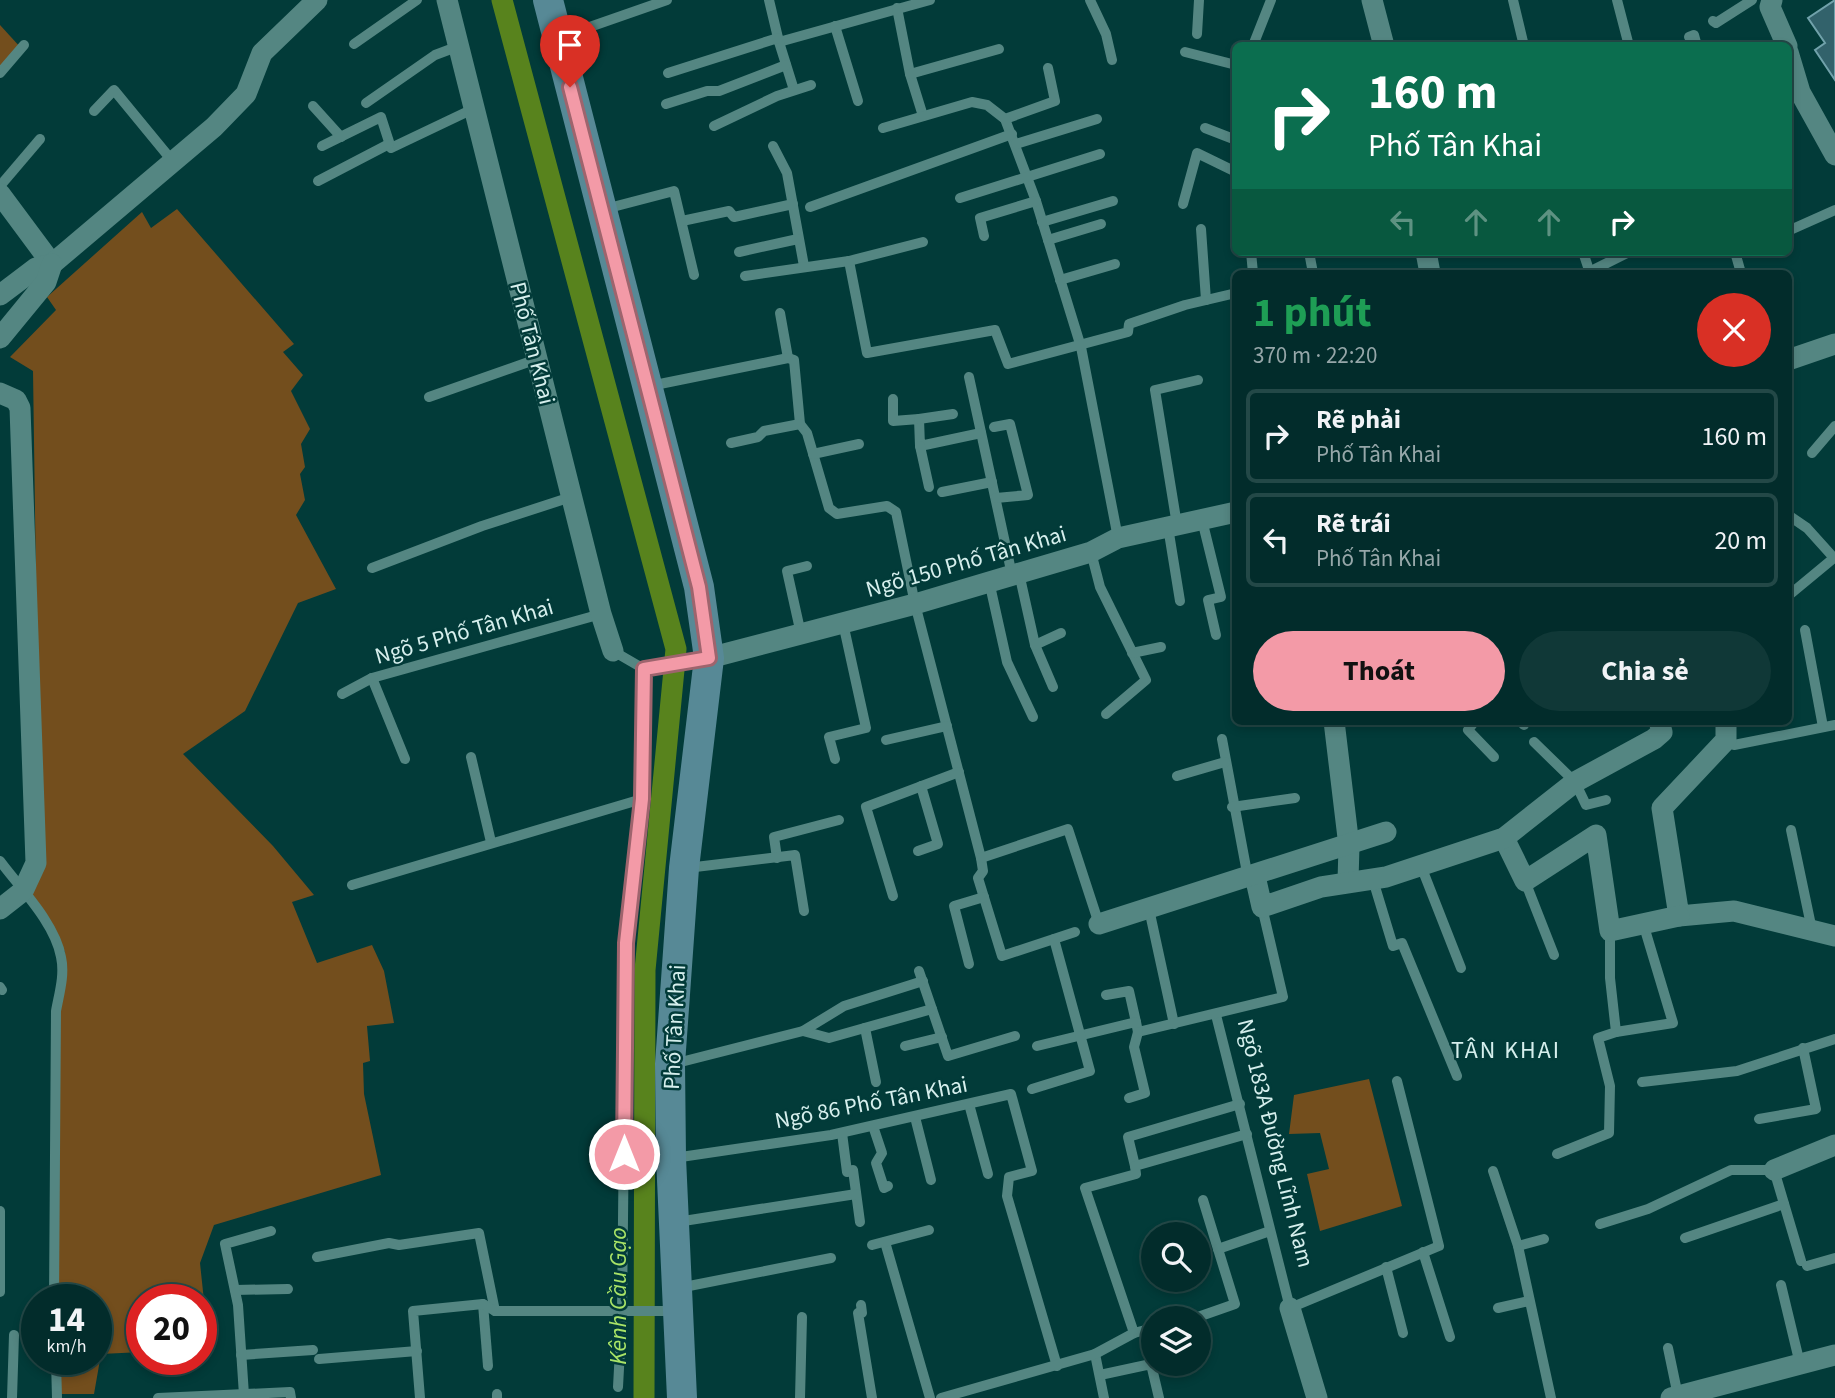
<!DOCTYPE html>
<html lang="vi">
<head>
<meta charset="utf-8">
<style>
	:root { --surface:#022c2b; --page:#103837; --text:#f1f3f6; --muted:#96a7a9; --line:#234847; --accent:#f39aa7 }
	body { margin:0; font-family:"Source Sans 3",sans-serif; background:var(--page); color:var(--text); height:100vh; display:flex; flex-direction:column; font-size:26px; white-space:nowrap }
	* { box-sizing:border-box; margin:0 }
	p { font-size:23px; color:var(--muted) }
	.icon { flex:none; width:38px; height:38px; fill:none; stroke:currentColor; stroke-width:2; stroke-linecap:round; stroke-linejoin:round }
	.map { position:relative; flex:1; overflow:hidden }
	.sheet { position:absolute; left:1232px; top:270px; width:560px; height:455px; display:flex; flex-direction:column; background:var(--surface); border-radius:10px; box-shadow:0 4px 10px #0003,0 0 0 2px var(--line) }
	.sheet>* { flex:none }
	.hud { position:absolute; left:1232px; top:42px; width:560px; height:214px; border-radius:10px; box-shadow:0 4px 10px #0003,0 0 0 2px var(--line); background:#0b6e4f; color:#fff; overflow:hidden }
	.buttons { position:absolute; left:1141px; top:1222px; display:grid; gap:14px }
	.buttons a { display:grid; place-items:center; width:70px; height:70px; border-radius:50%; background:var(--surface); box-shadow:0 4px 10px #0003,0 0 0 2px var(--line); font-size:35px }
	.speed { position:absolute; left:21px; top:1284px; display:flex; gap:14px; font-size:35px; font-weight:700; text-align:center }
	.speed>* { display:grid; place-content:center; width:91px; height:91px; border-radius:50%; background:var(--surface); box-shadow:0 4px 10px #0003,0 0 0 2px var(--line); line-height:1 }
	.speed small { font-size:18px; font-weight:400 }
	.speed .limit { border:10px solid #d22; background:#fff; color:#111 }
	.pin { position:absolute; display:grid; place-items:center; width:60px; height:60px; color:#fff; margin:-72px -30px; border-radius:50% 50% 50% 0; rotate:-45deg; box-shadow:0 0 7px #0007 }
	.pin .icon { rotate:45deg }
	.me { position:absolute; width:77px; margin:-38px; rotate:0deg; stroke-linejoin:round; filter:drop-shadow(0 0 5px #0008) }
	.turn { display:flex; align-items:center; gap:24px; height:147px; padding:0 21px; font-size:32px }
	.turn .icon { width:91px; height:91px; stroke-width:2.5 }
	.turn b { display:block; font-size:49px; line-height:60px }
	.lanes { display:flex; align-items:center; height:66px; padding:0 21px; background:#0003; justify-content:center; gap:35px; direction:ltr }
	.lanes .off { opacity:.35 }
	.round { display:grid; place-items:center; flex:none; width:74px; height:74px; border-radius:37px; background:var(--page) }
	.overview { display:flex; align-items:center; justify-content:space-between; height:119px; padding:0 21px }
	h1 { font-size:42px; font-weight:700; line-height:52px; color:#1e9e55 }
	.cta { display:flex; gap:14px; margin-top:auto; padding:14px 21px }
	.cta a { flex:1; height:80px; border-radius:42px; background:var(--accent); color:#111; font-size:28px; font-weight:700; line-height:80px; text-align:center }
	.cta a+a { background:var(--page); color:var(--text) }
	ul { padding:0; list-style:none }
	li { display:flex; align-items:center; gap:21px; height:94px; margin:0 14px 10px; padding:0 7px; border:4px solid var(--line); border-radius:10px }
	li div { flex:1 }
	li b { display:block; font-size:26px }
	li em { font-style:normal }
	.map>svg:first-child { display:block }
	.green { fill:#734e1d }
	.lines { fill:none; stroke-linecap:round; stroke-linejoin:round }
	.canal { stroke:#58831d; stroke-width:21 }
	.building { fill:#32626b; stroke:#71a2ab; stroke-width:2 }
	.lane { stroke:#548682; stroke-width:10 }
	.street { stroke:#548682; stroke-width:21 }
	.secondary { stroke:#578996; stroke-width:30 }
	.route-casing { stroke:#9e646d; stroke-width:18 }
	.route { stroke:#f39aa7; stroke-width:12 }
	.labels { text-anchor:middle; stroke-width:5; stroke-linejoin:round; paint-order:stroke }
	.street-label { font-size:23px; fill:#d6efed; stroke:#023b39 }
	.neighbourhood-label { font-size:24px; letter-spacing:2px; fill:#d6efed; stroke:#023b39 }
	.water-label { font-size:24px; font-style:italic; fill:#a9e467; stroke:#023b39 }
</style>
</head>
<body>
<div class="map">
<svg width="1835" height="1398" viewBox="0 0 1835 1398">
	<rect width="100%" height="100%" fill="#023b39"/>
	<!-- green -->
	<g class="green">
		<path d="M0,25l21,23 -21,21z"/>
		<path d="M177,209l117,135 -11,8 20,23 -12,16 19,38 -9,15 4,23 -5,7 5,26 -9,15 40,74 -38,14 -53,108 -62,43 90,92 41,49 -22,7 25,61 55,-18 12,26 10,52 -27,3 3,35 -7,2 1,31 17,81 -167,50 -14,38 9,85 -8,1v-49h-59v52l-41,2 -7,40h-34v-34h36v-60h-37l-1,-287 7,-61 -37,-62 12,-27 -7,-492 -23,-14 46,-47 -9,-13 95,-85 9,16z"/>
		<path d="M1369,1079l33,127 -82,25 -13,-57 22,-5 -9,-36 -31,1 5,-39z"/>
	</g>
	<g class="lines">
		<!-- canal -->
		<path class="canal" d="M502,0l174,649 -31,321 -1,428"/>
	</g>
	<!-- building -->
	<path class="building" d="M1835,0v80l-20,-30 10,-7 -17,-25z"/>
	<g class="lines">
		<!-- lane -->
		<g class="lane">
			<path d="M769,0l10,42 151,-42"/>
			<path d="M1090,0l16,34 6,26"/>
			<path d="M1513,0l11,46"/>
			<path d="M1617,0l12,46"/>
			<path d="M897,8l13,66 13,42"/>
			<path d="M1713,21l3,2 36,-23"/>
			<path d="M835,26l23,75"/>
			<path d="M1197,34l2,-34"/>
			<path d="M561,37l106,-37"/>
			<path d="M1689,37l5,-2 3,11"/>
			<path d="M779,42l15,48"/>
			<path d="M1254,43l17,-43"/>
			<path d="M354,44l63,-44"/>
			<path d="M1185,52l51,13"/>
			<path d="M0,73l24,-28"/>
			<path d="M668,73l110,-35"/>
			<path d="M910,74l89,-25"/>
			<path d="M366,103l69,-48 24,-9"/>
			<path d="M666,104l41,-13h12l67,-26"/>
			<path d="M313,106l28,31"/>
			<path d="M94,111l20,-21 60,73"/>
			<path d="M1005,119l50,-18 -7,-33"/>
			<path d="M714,126l63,-30 34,-11"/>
			<path d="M883,128l89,-26 15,3 18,14 31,82 45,146 37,191"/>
			<path d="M1205,128l31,12"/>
			<path d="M1016,144l81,-25"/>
			<path d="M322,146l59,-29 10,31 84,-40"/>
			<path d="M773,146l14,27 17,93"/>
			<path d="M318,181l71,-37"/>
			<path d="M0,186l40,-47"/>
			<path d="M960,198l140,-44"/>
			<path d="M1183,204l14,-51 39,19"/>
			<path d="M810,207l202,-73"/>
			<path d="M605,209l69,-18 20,84"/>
			<path d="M682,221l47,-10 5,6 59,-13"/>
			<path d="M1042,222l71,-21"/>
			<path d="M1201,229l5,71"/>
			<path d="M1788,231l47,-21"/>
			<path d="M984,236l-4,-18 56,-17"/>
			<path d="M1048,240l53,-16"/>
			<path d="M739,252l59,-13"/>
			<path d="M1251,252l2,21"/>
			<path d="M1309,252l4,21"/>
			<path d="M1583,252l7,21"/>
			<path d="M1735,252l6,21"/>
			<path d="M849,261l18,92 128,-23 13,34 120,-32 1,-8 56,-19 51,-12"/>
			<path d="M1589,272l40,-20"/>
			<path d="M745,276l104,-15 74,-19"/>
			<path d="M1060,280l55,-16"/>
			<path d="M780,313l8,45"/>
			<path d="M969,377l43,198"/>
			<path d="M650,386l138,-28 6,2 6,64 7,9 22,75 8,6 50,-8 9,6 19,92 66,254 2,13 -5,7 24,78 73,-24"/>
			<path d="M429,397l108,-38"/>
			<path d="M893,399v22l26,-2 1,27 61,-13"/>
			<path d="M919,419l34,-5"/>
			<path d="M994,427l16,-3 18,71 -32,3"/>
			<path d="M731,443l27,-6 6,-6 36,-7"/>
			<path d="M920,446l9,41"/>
			<path d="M1812,453l23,-27"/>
			<path d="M813,454l46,-10"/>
			<path d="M942,492l50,-10"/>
			<path d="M1788,515l19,13 27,30"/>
			<path d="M1202,520l19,77 -13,3 8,35"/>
			<path d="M1177,525l-22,-135 43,-10"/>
			<path d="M1168,527l12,74"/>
			<path d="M1091,552l9,35 46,93 -40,34"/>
			<path d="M372,568l110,-42 89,-29"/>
			<path d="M1019,573l16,72 18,42"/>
			<path d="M989,581l18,81 26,55"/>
			<path d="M1788,596l47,-39"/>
			<path d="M1805,630l18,97"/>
			<path d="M801,634l-14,-63 20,-5"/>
			<path d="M1035,645l26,-12"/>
			<path d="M613,651l31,18 62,-10"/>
			<path d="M1132,653l29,-6"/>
			<path d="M372,678l33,81"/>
			<path d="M342,694l30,-16 229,-64"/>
			<path d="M1475,721l-7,9 26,27"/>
			<path d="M1520,721l4,4"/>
			<path d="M1222,739l26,139"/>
			<path d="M886,740l61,-14"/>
			<path d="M1726,740l8,5 101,-20"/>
			<path d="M1534,742l41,40 11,23 20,-5"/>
			<path d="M471,757l20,85"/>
			<path d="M835,759l-6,-22 37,-9 -23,-105"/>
			<path d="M1177,776l48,-14"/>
			<path d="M1232,807l63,-9"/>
			<path d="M1791,830l21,100"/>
			<path d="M918,851l20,-7 -17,-58"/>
			<path d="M777,858l-3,-21 65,-17"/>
			<path d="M981,858l87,-29 31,95"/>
			<path d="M0,861c20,27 55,62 61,96 4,18 -2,37 -5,54l-2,289"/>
			<path d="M1421,866l40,102"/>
			<path d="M687,868l108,-13 9,56"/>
			<path d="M1373,880l20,66 9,-3 55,133"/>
			<path d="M1525,881l29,74"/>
			<path d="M352,885l290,-86"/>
			<path d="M893,896l-27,-89 93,-35"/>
			<path d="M1149,909l25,115"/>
			<path d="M969,964l-15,-58 30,-9"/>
			<path d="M919,971l29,85 67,-20"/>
			<path d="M0,987l2,3"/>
			<path d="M1106,995l23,-4 7,31"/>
			<path d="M1216,1015l74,293 149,-62 -42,-165"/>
			<path d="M865,1028l11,54"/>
			<path d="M803,1031l26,7 103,-29"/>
			<path d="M1138,1032l145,-35 -21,-90"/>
			<path d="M1616,1032l57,-9 -30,-100"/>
			<path d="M905,1046l37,-9"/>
			<path d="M1037,1046l99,-24 2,10"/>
			<path d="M673,1064l130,-33 41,-25 79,-25"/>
			<path d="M1642,1082l95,-11 98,-32"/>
			<path d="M1032,1089l58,-18 -36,-132"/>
			<path d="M1129,1098l16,-5 -11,-46 4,-15"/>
			<path d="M969,1104l19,70"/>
			<path d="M915,1117l16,63"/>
			<path d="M1759,1119l57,-10 -13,-61"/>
			<path d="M873,1126l9,27 -6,10 8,25 4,-2"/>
			<path d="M842,1133l5,39 6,-2 7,52"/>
			<path d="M1557,1154l52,-21 1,-47 -12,-48 18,-6 -6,-54v-47"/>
			<path d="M674,1158l157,-23 180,-41 21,77 -23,6 -2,19 50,170"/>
			<path d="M1135,1166l-7,-29 112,-33"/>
			<path d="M1493,1171l25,75 33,152"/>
			<path d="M1203,1200l15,49"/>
			<path d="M0,1211v81"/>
			<path d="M677,1222l179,-28"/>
			<path d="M1600,1224l48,-15 83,-39h43l27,91"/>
			<path d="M1685,1238l99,-34"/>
			<path d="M885,1242l45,156"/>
			<path d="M872,1245l57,-15"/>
			<path d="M1518,1246l26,-7"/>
			<path d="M1423,1252l27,85"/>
			<path d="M317,1257l72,-14 10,2 80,-12 16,78"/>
			<path d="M1807,1266l28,-8"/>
			<path d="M1386,1267l17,66"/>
			<path d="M1781,1285l19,79"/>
			<path d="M679,1288l152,-30"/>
			<path d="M235,1290l53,-1"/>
			<path d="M483,1304l5,62"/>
			<path d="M861,1305l1,8h-4l14,85"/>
			<path d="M1498,1308l31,-7"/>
			<path d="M1195,1318l40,-14 -17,-55 52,-18"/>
			<path d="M1134,1333l-49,-145 51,-14 -1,-8 112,-32"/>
			<path d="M1668,1348l10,48"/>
			<path d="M1095,1354l9,44"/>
			<path d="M241,1355l72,-5"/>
			<path d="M319,1359l98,-8"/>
			<path d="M56,1360l1,38"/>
			<path d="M1100,1375l51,-11 8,34"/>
			<path d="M618,1387l4,-75 4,-369 16,-144 2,-130"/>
			<path d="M244,1395l-6,-90 -13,-61 46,-13"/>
			<path d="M12,1398l2,-63"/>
			<path d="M158,1398l132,-6 1,6"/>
			<path d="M420,1398l-7,-87 70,-7 12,7h182"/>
			<path d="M497,1398v-4"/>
			<path d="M800,1398l2,-81"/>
			<path d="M941,1398l154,-44 39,-21 19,-5"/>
		</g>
		<!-- street -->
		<g class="street">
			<path d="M447,0l154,614 12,37"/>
			<path d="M1372,0l12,46"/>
			<path d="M1772,0l-2,7 17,39"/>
			<path d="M1788,52l12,40 35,63"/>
			<path d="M0,194l52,70"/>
			<path d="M1426,252l4,21"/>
			<path d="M0,295l36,-27 16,-4 162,-137 32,-33 16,-41 55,-53"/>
			<path d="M0,338l46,-56 6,-18"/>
			<path d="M1788,360l47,-16"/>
			<path d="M0,393l16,7 4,8 16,455 -13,28 -23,18"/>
			<path d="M709,658l206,-54 176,-52 27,-14 118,-26"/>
			<path d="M1334,721l15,125 -1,35"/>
			<path d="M1726,721v19l-64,68 17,108 55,-5 101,25"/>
			<path d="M1504,838l21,43 71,-46 14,96 69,-15"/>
			<path d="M1255,876l7,31 59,-20 65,-10 118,-39 71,-56 79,-43 8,-7 -3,-11"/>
			<path d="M1099,924l287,-92"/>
			<path d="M1774,1170l61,-25"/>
			<path d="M1290,1308l27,90"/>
			<path d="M1671,1398l164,-43"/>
		</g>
		<!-- secondary -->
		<path class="secondary" d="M548,0l151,587 10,71 -25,210 -14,196 1,94 11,240"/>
	</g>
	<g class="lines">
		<!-- route casing -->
		<g class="route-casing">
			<path id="route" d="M570,87l129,500 10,71 -65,11 -2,130 -16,144 -2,211"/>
		</g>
		<!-- route -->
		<use href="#route" class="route"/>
	</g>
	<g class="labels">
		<!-- street labels -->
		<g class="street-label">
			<text transform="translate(533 343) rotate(76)" y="8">Phố Tân Khai</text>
			<text transform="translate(966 561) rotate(-16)" y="8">Ngõ 150 Phố Tân Khai</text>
			<text transform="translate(464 631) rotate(-16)" y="8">Ngõ 5 Phố Tân Khai</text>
			<text transform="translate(674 1027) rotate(-87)" y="8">Phố Tân Khai</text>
			<text transform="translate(871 1102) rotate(-11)" y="8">Ngõ 86 Phố Tân Khai</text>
			<text transform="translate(1276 1143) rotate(76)" y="8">Ngõ 183A Đường Lĩnh Nam</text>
		</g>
		<!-- neighbourhood labels -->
		<g class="neighbourhood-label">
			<text x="1506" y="1058">TÂN KHAI</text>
		</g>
		<!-- water labels -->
		<g class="water-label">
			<text transform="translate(618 1296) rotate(-90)" y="8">Kênh Cầu Gạo</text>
		</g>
	</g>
</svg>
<div class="buttons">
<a><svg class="icon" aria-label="search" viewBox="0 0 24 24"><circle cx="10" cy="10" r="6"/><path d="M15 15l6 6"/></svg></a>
<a><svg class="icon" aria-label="layers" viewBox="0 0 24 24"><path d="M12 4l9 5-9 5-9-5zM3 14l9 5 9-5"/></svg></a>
</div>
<div class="speed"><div>14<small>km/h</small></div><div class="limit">20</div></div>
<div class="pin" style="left:570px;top:87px;background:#d93025"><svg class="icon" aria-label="arrive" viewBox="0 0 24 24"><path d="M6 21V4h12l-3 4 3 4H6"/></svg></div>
<svg class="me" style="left:624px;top:1154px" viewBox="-20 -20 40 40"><circle r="17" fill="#f39aa7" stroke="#fff" stroke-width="3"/><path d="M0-11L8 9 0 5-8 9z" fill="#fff"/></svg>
<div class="hud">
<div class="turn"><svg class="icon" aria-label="right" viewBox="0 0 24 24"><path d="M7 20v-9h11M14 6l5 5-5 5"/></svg><div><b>160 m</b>Phố Tân Khai</div></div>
<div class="lanes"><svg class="icon off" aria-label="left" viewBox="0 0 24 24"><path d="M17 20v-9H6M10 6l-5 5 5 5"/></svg><svg class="icon off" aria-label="ahead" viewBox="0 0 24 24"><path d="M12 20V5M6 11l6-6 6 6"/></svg><svg class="icon off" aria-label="ahead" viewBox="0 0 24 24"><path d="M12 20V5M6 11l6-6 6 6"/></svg><svg class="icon" aria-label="right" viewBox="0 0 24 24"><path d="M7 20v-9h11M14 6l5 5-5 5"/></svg></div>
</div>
<section class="sheet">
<div class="overview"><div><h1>1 phút</h1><p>370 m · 22:20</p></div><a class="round" style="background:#d93025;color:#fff"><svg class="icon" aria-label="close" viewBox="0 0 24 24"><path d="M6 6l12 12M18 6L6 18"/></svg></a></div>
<ul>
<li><svg class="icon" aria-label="right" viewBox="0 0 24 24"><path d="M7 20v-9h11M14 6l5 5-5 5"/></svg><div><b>Rẽ phải</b><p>Phố Tân Khai</p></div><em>160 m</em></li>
<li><svg class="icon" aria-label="left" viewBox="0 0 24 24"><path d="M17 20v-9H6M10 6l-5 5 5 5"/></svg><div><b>Rẽ trái</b><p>Phố Tân Khai</p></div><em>20 m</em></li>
</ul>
<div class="cta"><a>Thoát</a><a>Chia sẻ</a></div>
</section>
</div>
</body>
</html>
